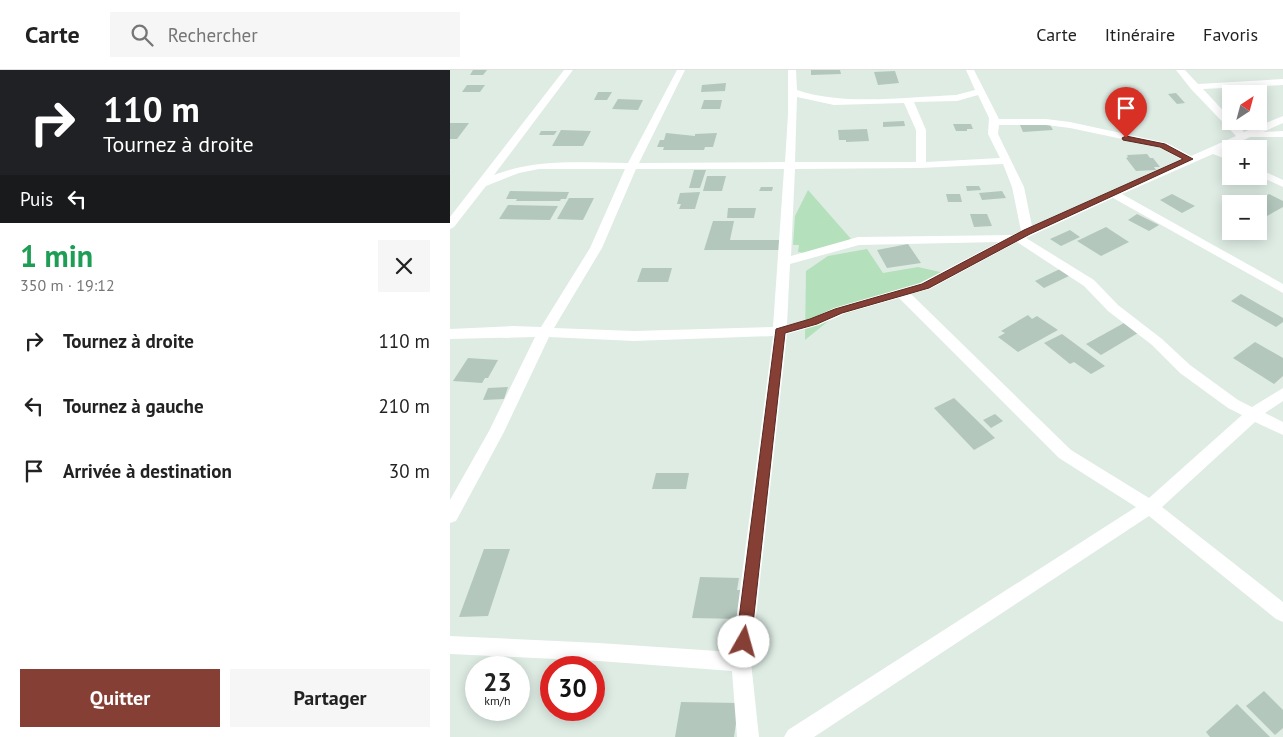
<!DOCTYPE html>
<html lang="fr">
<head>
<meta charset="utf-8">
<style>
	:root { --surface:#fff; --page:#f6f6f6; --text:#222; --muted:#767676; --line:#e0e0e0; --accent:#853f34 }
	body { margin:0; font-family:"PT Sans",sans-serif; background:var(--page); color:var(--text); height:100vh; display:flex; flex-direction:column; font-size:19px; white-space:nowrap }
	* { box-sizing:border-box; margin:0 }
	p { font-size:16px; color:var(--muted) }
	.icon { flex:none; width:28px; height:28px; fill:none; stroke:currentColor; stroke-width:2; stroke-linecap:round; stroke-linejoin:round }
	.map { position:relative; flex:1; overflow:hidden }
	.drawer { display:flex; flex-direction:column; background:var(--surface); width:450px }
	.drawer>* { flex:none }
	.hud { background:#202124; color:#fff; overflow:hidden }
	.needle { width:32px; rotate:36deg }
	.tools { position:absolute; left:772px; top:15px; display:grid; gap:10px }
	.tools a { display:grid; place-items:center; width:45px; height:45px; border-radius:0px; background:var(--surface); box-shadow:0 2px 12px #0003; font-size:25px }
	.speed { position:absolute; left:15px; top:586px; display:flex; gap:10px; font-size:25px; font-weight:700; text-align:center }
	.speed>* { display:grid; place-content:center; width:65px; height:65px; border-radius:50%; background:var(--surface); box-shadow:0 2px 12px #0003; line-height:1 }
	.speed small { font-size:12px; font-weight:400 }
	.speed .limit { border:8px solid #d22; background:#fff; color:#111 }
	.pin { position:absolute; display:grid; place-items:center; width:42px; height:42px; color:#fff; margin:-51px -21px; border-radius:50% 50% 50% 0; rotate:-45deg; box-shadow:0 0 5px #0007 }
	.pin .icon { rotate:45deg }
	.me { position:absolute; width:55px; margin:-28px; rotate:7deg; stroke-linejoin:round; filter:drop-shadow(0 0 4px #0008) }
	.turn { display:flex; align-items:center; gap:18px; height:105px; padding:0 20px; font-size:22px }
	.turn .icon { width:65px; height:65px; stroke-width:2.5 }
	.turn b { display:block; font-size:35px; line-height:42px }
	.then { display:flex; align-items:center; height:48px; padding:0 20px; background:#0003; gap:10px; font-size:19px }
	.round { display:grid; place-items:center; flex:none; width:52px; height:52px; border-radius:0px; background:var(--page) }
	.summary { display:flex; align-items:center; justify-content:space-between; height:85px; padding:0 20px }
	h1 { font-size:30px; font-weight:700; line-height:38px; color:#1e9e55 }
	.cta { display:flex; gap:10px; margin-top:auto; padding:10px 20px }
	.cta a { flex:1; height:58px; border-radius:0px; background:var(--accent); color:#fff; font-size:20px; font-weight:700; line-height:58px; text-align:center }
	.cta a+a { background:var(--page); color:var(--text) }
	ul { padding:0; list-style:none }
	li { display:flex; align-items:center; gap:15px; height:65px; padding:0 20px }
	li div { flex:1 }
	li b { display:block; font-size:19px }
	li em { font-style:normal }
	header { display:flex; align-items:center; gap:30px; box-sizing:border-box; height:70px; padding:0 25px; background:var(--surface); border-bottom:1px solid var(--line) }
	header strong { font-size:24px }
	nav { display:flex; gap:28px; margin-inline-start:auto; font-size:18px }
	.search { width:350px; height:45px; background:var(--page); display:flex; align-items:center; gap:12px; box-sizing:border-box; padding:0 18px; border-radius:0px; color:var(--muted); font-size:19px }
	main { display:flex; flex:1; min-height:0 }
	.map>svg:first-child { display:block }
	.green { fill:#b4e0bb }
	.building { fill:#b3c7bd }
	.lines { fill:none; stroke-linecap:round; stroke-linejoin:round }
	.minor { fill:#fff; fill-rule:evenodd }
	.route { fill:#853f34; stroke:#562922 }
</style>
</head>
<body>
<header>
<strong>Carte</strong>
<div class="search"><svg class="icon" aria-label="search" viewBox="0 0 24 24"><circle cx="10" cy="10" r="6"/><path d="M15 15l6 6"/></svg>Rechercher</div>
<nav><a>Carte</a><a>Itinéraire</a><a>Favoris</a></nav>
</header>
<main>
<section class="drawer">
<div class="hud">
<div class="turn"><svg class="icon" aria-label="right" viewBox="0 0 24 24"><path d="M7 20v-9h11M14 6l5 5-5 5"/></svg><div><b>110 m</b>Tournez à droite</div></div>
<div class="then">Puis<svg class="icon" aria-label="left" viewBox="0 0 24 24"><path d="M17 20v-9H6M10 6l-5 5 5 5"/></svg></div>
</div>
<div class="summary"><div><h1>1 min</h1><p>350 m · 19:12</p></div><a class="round"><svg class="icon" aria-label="close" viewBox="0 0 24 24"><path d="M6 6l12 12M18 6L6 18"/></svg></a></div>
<ul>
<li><svg class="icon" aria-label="right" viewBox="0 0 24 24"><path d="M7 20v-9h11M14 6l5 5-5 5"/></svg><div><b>Tournez à droite</b></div><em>110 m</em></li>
<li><svg class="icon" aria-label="left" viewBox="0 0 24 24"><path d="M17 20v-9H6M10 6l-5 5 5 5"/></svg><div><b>Tournez à gauche</b></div><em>210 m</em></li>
<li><svg class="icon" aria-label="arrive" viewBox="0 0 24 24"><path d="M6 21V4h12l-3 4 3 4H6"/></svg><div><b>Arrivée à destination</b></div><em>30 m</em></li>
</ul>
<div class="cta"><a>Quitter</a><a>Partager</a></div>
</section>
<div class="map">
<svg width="833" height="667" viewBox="0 0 833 667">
	<rect width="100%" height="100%" fill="#deece4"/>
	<!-- green -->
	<g class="green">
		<path d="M358,120l43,49 -35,16 -18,-3 1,-7h-6l2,-29z"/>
		<path d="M417,179l16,24 35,-6 35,8 -32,16 -89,27 -27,22 1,-69 22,-15z"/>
	</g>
	<!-- building -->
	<g class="building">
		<path d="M23,0h14l-4,5h-13z"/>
		<path d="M361,0h29l1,4 -30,1z"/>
		<path d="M445,1l4,12 -21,2 -4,-13z"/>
		<path d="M276,13l-1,8 -24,1 1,-7z"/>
		<path d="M17,15h18l-5,7h-18z"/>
		<path d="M148,22h14l-5,8h-13z"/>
		<path d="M726,23l9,10 -8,1 -9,-10z"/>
		<path d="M168,29l25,1 -5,10 -26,-1z"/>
		<path d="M254,30h18l-2,9h-19z"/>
		<path d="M454,51l1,5 -22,1v-5z"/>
		<path d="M0,53h19l-12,16h-7z"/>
		<path d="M599,53l4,7 -30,2 -3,-7z"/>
		<path d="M503,54h18l2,5h-6v2h-11z"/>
		<path d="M417,59l2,12 -23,1v-2h-7l-1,-10z"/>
		<path d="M111,60l30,1 -8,15h-31z"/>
		<path d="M91,61h16l-3,4h-15z"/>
		<path d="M216,63l29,3v-2l22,-1 -4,14h-8l-1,3h-41l1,-3h-7l3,-7h4z"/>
		<path d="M697,84l3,4h3l7,9h-6l2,3 -20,1 -10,-13 2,-1 -1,-2z"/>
		<path d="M244,100h12l-6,18h-11z"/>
		<path d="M257,106h19l-4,15h-19z"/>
		<path d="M516,116h13l2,4 -14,1z"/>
		<path d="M311,117h12l-1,4h-13z"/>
		<path d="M60,121l59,1 -3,7h-5l-1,2h-44l1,-2h-11z"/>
		<path d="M552,121l4,7 -24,2 -3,-7z"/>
		<path d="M250,122l-5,17h-16l2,-5h-4l3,-11z"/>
		<path d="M496,124h14l2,8h-14z"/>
		<path d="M722,124l23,12 -13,7 -22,-13z"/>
		<path d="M819,124l14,7v6l-16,9 -8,-5v-7h-7z"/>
		<path d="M119,128h25l-11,22 -26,-1z"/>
		<path d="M58,135l50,1 -8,14 -51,-1z"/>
		<path d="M278,138h28l-2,10h-27z"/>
		<path d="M520,144h17l5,12 -18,1z"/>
		<path d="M687,144l22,11 -10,6 -21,-11z"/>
		<path d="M263,151h21l-4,19h53l-1,10h-78z"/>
		<path d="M656,157l23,15 -28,14 -24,-15z"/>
		<path d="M620,160l10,7 -19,9 -11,-7z"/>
		<path d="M458,174l13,19 -34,5 -10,-18z"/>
		<path d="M192,198h30l-4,14h-31z"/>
		<path d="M612,198l9,7 -27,13 -9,-7z"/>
		<path d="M791,224l42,24v4l-7,5 -45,-26z"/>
		<path d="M578,245l4,4 5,-3 21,14 -40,22 -20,-15 7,-4 -4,-2z"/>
		<path d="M674,253l14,10 -37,22 -15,-11z"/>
		<path d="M612,264l43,32 -14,8 -17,-12 -4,2 -26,-21z"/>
		<path d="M805,272l28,16v18l-9,8 -41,-26z"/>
		<path d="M18,288l30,2 -10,18h-3l-3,5 -29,-2z"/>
		<path d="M58,317l-4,12 -21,1 5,-12z"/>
		<path d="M504,328l41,40 -21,12 -40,-42z"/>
		<path d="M545,344l8,7 -12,7 -8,-8z"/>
		<path d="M206,403h33l-3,16h-34z"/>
		<path d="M34,479h26l-22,67 -29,1z"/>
		<path d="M250,507l39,1 -2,12h7l-4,29 -48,-1z"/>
		<path d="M814,621l19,19v18l-8,7 -29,-29z"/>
		<path d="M231,632l58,1 -5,34h-59z"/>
		<path d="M787,634l33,33h-60l-4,-5z"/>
	</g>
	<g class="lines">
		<!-- minor -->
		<g class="minor">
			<path d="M114,0h9l-79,105c43,-17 89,-12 134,-12l49,-93h8l-46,93 146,-1 3,-48v-44h8l1,20c45,16 111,7 159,5l19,-5 -9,-20h8l25,49h47l24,3 97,21 24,13 45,-20 -45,-47 -15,-19h9l13,14 85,-5v6l-80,4 28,30v2h3l10,11 39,-16v7l-20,9 20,-1v6h-33l-28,13 9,4v7l-18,-7 -91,40 161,90v9l-170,-95 -87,40 68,42 24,25 44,34 28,26 48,35 14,7 31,-19v13l-18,12 18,9v13l-28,-13 -93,85 121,95v20l-7,-3 -127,-103 -335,221h-30l4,-7 348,-223 -77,-49 -160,-160 -55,16 -25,11 -32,9 -36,328 8,75h-22l-5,-66 -133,-10 -149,-7v-18l149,7 133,9 41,-316 -139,5 -85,-4 -45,95 -48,89 -6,2v-23l39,-69 46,-94 -85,2v-10l63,-3 28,1 49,-79 35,-79h-86l-20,4 -33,13 -32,41 -4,2v-12zM528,25l11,23 -1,16 12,24 -74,4v-32l-12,-28 43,-1zM347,27l37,8 70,-2 12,27v32h-121zM549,55h47l24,3 90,19 22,13 -150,66 -8,-39 -26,-53zM553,94l9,23 9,44 -8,4 -155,2 -67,19 4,-87 126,-1zM186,99h148l-11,158 -139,4 -80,-3 48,-80zM549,172l-79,41 -86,25 -24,11 -23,6 3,-61 69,-19zM567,172l67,44 24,25 44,34 28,28 48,35 14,7 -93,83 -78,-48 -160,-156 19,-5z"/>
			<path d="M809,99l24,11v7l-24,-11z"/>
		</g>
	</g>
	<!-- route -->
	<path class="route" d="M676,66l39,8 28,15 -163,75 -101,54 -87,25 -25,11 -32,9 -34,309 -2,5 -5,3 -6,-3 -2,-5 40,-313 34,-10 25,-10 87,-25 102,-54 159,-71 -23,-12 -37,-7 -1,-2z"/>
</svg>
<div class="tools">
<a><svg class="needle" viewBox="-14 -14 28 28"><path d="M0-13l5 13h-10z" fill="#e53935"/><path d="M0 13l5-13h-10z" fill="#767676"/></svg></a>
<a>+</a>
<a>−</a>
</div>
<div class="speed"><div>23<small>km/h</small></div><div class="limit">30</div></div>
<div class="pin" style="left:676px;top:68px;background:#d93025"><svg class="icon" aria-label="arrive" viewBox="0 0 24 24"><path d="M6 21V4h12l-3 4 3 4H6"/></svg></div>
<svg class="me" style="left:294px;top:572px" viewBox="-20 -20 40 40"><circle r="19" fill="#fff"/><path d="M0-13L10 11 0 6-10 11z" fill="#853f34"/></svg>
</div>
</main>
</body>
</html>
